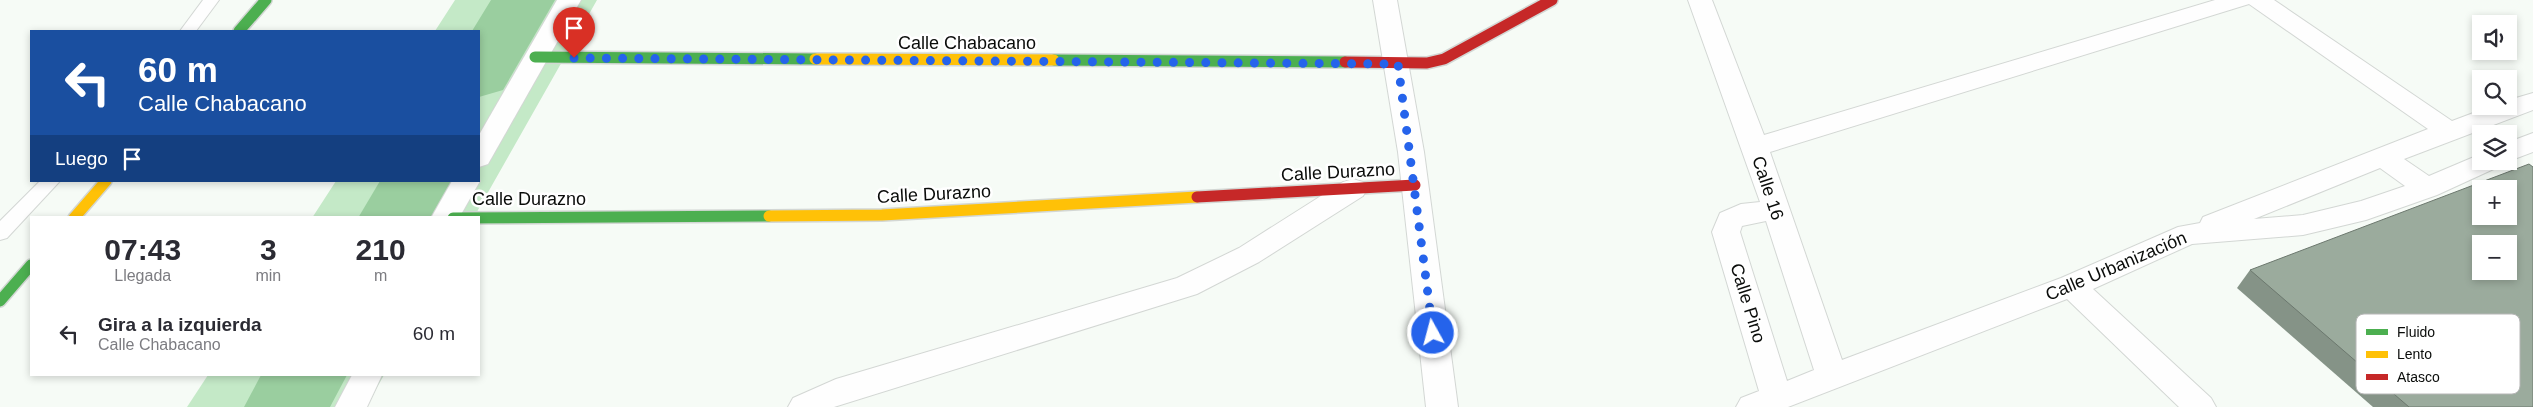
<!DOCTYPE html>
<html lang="es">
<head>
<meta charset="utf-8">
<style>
	:root { --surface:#fff; --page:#f2f2f3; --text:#2b2b33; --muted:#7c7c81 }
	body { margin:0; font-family:Arial,sans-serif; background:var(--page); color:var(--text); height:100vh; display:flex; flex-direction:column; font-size:19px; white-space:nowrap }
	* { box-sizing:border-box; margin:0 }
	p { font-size:16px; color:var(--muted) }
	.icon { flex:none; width:28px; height:28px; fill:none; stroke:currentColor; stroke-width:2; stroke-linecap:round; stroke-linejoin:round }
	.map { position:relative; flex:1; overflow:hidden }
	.side { position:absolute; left:30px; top:216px; width:450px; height:160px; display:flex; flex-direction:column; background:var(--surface); border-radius:0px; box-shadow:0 2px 8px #0003 }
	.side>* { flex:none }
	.hud { position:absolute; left:30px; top:30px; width:450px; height:152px; border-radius:0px; box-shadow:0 2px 8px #0003; background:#1a4fa0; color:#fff; overflow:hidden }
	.controls { position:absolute; left:2472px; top:15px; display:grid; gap:10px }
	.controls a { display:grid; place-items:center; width:45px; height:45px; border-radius:0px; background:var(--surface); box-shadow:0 2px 8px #0003; font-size:25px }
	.pin { position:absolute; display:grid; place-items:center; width:42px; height:42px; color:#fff; margin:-51px -21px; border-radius:50% 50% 50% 0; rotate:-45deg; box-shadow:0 0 5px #0007 }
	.pin .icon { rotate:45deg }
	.me { position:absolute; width:55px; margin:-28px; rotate:353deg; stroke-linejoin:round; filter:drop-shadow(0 0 4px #0008) }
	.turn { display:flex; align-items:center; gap:18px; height:105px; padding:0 25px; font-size:22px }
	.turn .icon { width:65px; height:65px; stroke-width:2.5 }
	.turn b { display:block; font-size:35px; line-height:42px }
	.then { display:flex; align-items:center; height:48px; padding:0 25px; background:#0003; gap:10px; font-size:19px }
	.eta { display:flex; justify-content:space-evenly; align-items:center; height:85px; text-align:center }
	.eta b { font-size:30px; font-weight:700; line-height:35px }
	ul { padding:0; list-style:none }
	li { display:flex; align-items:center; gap:15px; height:65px; padding:0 25px }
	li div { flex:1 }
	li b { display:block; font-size:19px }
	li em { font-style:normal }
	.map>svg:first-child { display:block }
	.green { fill:#c4e9c7 }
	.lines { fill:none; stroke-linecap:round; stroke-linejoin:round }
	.river { fill:#9ace9f; fill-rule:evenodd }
	.lane-casing { stroke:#d3d7d4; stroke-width:2 }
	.street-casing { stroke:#d3d7d4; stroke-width:2 }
	.fast-casing { stroke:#d3d7d4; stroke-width:14 }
	.slow-casing { stroke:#d3d7d4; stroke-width:14 }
	.jam-casing { stroke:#d3d7d4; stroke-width:14 }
	.lane { fill:#fefefe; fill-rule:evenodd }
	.street { fill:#fefefe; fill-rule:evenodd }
	.fast { stroke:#4caf50; stroke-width:11 }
	.slow { stroke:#ffc107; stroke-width:11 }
	.jam { stroke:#c62828; stroke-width:11 }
	.wall { fill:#859387 }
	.building { fill:#9bab9d; stroke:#6c786e; fill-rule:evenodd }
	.route { stroke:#2563eb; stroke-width:9; stroke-dasharray:0 16.2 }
	.labels { text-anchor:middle; stroke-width:5; stroke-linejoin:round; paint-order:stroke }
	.street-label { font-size:18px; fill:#0a0c0a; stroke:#fff }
	.key { fill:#fff; stroke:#b6b6b6; stroke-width:1 }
	.key-label { font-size:14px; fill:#0a0c0a }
</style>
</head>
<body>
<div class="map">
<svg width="2533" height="407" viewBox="0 0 2533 407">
	<rect width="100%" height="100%" fill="#f6fbf6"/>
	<!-- green -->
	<g class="green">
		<path d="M455,0h142l-123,217 -162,1 24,-37h143v-150h-44z"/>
		<path d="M208,375h176l-18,32h-179z"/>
	</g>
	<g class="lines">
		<!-- river -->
		<g class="river">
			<path d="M491,0h64l-52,90 -24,7v-66h-7z"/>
			<path d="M380,181h74l-20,37h-76z"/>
			<path d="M261,375h86l-17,32h-86z"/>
		</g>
		<!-- lane casing -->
		<g class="lane-casing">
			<g id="lane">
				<path d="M203,0h16l-23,31h-16z"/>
				<path d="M40,181h20l-53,57 -7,2v-19z"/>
			</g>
		</g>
		<!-- street casing -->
		<g class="street-casing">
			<g id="street">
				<path d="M557,0h24l-93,164 -9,3v-32z"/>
				<path d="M1373,0h24l27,152 34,255h-32l-28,-255z"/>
				<path d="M1688,0h24l52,135 451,-135h59l178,121 40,-15h17v-6l24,-7v17l-129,49 25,17 52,-22v7h21l-4,6 -61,28 -71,25 -63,15 -111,9 -99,45 118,109 5,9h-37l-112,-108 -279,108h-52l5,-9 18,-7 -47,-159 8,-19 21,-9 19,-2zM2249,4l179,125 -225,88 -3,6 -22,4 -117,51 -219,82 -72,-208zM2380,168l25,18 -44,15 -58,14 -49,4zM1766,221l48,149 -27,11 -47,-149 2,-6z"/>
				<path d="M2533,133v19l-24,9v-19z"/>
				<path d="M1353,179l10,3 4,7 -4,7 -104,66 -62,32 -363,113h-46l5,-9 43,-19 341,-101 62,-30 104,-66z"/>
				<path d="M479,180l1,1 -21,37h-28l21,-37z"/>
				<path d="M352,375h30l-15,32h-32z"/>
			</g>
		</g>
		<!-- fast casing -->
		<g class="fast-casing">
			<g id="fast">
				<path d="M239,31l27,-31"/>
				<path d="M535,57l280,2"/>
				<path d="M1054,60l291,2"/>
				<path d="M453,218l316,-2"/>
				<path d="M0,301l31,-36"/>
			</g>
		</g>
		<!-- slow casing -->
		<g class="slow-casing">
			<g id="slow">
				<path d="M815,59l239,1"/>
				<path d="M769,216l113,-1 315,-18"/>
				<path d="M74,218l32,-37"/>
			</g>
		</g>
		<!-- jam casing -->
		<g class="jam-casing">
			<g id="jam">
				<path d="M1345,62l82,1 17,-4 108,-59"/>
				<path d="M1197,197l218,-12"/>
			</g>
		</g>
		<!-- lane -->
		<use href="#lane" class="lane"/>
		<!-- street -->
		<use href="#street" class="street"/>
		<!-- fast -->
		<use href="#fast" class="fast"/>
		<!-- slow -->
		<use href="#slow" class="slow"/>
		<!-- jam -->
		<use href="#jam" class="jam"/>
	</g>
	<!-- wall -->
	<path class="wall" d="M2250,270l283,137h-160l-136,-119z"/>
	<!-- building -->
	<path class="building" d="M2529,164l4,3v240h-124l-159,-137zM2481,189h28v27h-28zM2481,244h28v27h-28z"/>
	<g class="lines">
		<!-- route -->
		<path class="route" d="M574,58l824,6 35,269"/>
	</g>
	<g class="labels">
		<!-- street labels -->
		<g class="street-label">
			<text x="967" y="49">Calle Chabacano</text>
			<text transform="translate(1338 172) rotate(-3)" y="6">Calle Durazno</text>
			<text transform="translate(1768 188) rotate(72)" y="6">Calle 16</text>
			<text transform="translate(934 194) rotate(-3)" y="6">Calle Durazno</text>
			<text x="529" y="205">Calle Durazno</text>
			<text transform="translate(2116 266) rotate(-23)" y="6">Calle Urbanización</text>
			<text transform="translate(1748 303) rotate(73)" y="6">Calle Pino</text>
		</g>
	</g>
	<!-- legend -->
	<rect x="2356" y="314" width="164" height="80" rx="8" class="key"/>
	<rect x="2366" y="329" width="22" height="6" fill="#4caf50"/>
	<rect x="2366" y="351" width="22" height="7" fill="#ffc107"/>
	<rect x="2366" y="374" width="22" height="6" fill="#c62828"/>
	<g class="key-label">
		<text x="2397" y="337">Fluido</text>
		<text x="2397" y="359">Lento</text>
		<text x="2397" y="382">Atasco</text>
	</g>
</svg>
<div class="controls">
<a><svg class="icon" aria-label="sound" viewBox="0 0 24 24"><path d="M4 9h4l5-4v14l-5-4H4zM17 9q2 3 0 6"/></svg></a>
<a><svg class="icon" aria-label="search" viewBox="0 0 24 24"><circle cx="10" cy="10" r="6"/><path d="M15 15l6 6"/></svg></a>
<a><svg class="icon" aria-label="layers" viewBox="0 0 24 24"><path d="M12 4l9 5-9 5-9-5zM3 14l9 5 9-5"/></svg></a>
<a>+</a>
<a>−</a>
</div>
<div class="pin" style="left:574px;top:58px;background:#d93025"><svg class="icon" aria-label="arrive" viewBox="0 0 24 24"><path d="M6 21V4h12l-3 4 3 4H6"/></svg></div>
<svg class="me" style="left:1433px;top:333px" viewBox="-20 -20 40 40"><circle r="17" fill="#2563eb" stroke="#fff" stroke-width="3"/><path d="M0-11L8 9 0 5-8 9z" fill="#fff"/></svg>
<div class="hud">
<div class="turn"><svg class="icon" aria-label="left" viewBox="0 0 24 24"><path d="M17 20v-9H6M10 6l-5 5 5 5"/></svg><div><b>60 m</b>Calle Chabacano</div></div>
<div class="then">Luego<svg class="icon" aria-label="arrive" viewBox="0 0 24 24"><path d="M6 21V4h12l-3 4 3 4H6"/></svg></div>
</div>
<section class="side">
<div class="eta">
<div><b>07:43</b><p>Llegada</p></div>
<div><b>3</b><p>min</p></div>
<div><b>210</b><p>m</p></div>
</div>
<ul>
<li><svg class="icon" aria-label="left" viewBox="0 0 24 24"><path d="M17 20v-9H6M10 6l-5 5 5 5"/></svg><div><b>Gira a la izquierda</b><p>Calle Chabacano</p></div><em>60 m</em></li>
</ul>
</section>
</div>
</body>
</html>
